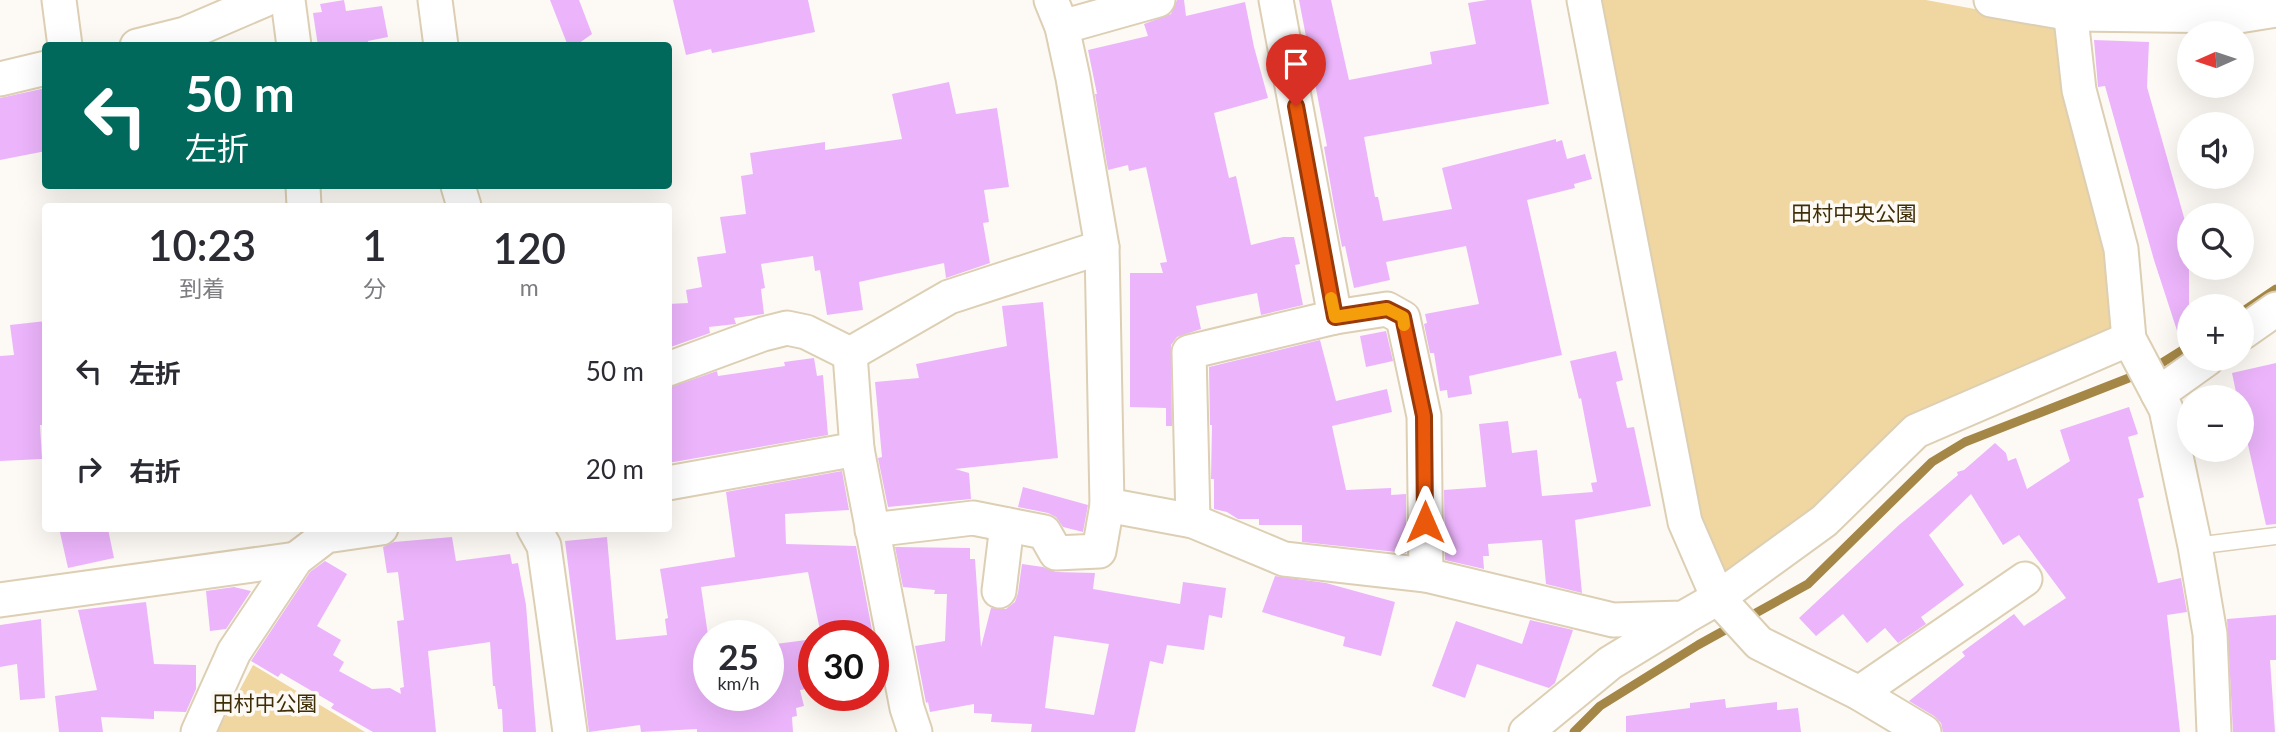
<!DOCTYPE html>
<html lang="ja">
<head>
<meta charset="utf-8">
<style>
	:root { --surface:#fff; --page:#f7f7f7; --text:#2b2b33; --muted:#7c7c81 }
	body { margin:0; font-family:Lato,"Noto Sans JP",sans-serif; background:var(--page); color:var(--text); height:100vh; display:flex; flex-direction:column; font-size:26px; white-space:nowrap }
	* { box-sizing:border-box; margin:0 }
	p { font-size:23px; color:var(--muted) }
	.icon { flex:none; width:38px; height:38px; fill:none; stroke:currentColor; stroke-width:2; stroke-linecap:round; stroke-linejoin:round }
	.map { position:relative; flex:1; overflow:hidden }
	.sheet { position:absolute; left:42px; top:203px; width:630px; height:329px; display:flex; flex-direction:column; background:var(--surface); border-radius:7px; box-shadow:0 7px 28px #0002 }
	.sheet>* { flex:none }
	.guide { position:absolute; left:42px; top:42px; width:630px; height:147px; border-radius:7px; box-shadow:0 7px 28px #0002; background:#00695c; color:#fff; overflow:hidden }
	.needle { width:46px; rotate:267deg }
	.controls { position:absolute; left:2177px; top:21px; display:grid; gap:14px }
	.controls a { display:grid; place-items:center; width:77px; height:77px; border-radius:50%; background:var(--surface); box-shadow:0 7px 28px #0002; font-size:35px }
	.speed { position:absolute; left:693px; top:620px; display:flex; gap:14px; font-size:35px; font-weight:700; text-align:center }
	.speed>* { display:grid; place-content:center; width:91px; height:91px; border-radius:50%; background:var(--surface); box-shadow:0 7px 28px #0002; line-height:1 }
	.speed small { font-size:18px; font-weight:400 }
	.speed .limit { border:10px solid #d22; background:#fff; color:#111 }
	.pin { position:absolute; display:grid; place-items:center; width:60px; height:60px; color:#fff; margin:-72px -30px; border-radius:50% 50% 50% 0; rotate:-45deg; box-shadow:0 0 7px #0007 }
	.pin .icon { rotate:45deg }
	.me { position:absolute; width:77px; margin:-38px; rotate:0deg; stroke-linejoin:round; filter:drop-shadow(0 0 5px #0008) }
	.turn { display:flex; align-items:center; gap:24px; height:147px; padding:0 28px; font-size:32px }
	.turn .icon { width:91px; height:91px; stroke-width:2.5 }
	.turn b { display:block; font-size:49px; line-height:60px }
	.eta { display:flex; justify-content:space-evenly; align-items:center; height:119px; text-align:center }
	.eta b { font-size:42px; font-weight:600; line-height:49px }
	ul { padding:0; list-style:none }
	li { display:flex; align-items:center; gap:21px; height:98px; padding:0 28px }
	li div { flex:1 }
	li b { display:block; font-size:26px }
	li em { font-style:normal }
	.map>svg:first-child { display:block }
	.green { fill:#f0d6a0 }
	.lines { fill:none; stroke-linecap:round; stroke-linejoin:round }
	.stream { stroke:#a48746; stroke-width:9 }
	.building { fill:#ecb4fb; fill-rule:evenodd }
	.lane-casing { stroke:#dccfb3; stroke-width:19 }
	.street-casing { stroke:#dccfb3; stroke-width:37 }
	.lane { stroke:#fff; stroke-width:16 }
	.street { stroke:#fff; stroke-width:33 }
	.route-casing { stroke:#983908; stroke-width:18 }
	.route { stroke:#ea580c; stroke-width:12 }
	.slow { stroke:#f59e0b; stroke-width:12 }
	.labels { text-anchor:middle; stroke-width:7; stroke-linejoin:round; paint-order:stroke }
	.park-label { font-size:21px; fill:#3e2e07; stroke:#fdfaf5 }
</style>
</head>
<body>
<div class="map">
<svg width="2276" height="732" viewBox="0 0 2276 732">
	<rect width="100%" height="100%" fill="#fdfaf5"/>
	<!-- green -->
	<g class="green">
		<path d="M1593,0h333l135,25 51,228 6,79 -206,88 -94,93 -94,67 -27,-62z"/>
		<path d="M253,665l112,67h-148z"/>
	</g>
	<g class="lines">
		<!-- stream -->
		<g class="stream">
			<path d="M2242,312l34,-23"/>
			<path d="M2152,369l37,-23"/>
			<path d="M1574,732l26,-26 98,-61 110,-61 124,-122 33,-20 174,-68"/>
		</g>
	</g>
	<!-- building -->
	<g class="building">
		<path d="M344,0l2,11 36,-5 6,31 -20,4v5h-50l-5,-33 9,-1 -2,-8z"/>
		<path d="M550,0h29l13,34 -17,12h-7z"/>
		<path d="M673,0h135l7,32 -103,21 -1,-4 -25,6z"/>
		<path d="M1177,0h7l2,16 59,-14 9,45 14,51 -54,15 15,65 7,-2 15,69 32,-8h11l6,27 -5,1 8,40 -42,10 -4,-22 -61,13 5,23 -24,8 -6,8 1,81h-6v-18l-36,-1v-134h33l-3,-10 7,-1 -21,-95 -17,4 -1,-6 -20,5 -13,-76h2l-9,-44 60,-14 -4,-12 27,-10z"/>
		<path d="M1299,0h32l18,80 83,-16 -2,-12 46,-8 -8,-41 19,-3h44l18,104 -185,33 11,60h3l5,24 69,-12 -10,-41 114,-29v3l6,-2 5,19 18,-5 7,25 -18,5 1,4 -48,12 35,155 -93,21 3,18 -24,4 -1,-8 -7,1 -6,-38h-4l-6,-29 3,-1 -2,-9 54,-10 -13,-58 -80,16 4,18 -36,8 -9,-42 -3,1 -8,-42 -10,-58 3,-1z"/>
		<path d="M2094,40l55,2 -2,45 42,148v113l-5,4 -30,-92 -49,-174 -7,1z"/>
		<path d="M949,82l7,32 41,-6 12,79 -25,3 5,32 -6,1 7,40 -44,15 -2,-15 -85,19 4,28 -36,5 -7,-45 -5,1 -2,-15 -52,8 4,24 -4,1 3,25 -30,4 2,6 -27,3 1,6 -42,15v-44l20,-1 -2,-13 16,-3 -5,-30 29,-4 -6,-36 26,-3 -5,-38 12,-2 -3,-21 75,-11v8l77,-11 -10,-45z"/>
		<path d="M46,88v63l-46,9v-62z"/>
		<path d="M1043,302l15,156 -103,11 14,4 2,26 -83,8 -10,-49 4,-1 -7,-75 44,-4 -3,-14 91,-18 -5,-40z"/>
		<path d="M46,321v104h-6l2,34 -42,2v-105l14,-1 -4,-30z"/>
		<path d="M1386,331l7,30 -27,6 -6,-31z"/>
		<path d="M1320,340l16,61 51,-12 5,23 -60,14 14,64 45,-2v7l15,-1v59l-104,-11v-17h-43v-6h-21l-11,-7 -13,-3v-30h-3l1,-54h-2l-1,-58z"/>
		<path d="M1616,351l7,29 -7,2 11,46 7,-1 17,79 -76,14 7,73 -36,-9 -4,-44 -54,4 1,12h-6l1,13 -39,-9 -1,-70 42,-3 -7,-63 29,-3 4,32 25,-3 5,46 51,-4 -2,-9 6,-1 -16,-84 -2,1 -9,-38z"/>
		<path d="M814,358l3,18 6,-1 5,60 -160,28v-75l49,-17 1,5 67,-10 -1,-4z"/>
		<path d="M2276,363v161l-10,1 -24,-107v-21h-5l-5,-24z"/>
		<path d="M2129,407l9,27 -10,3 16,60 -6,2 20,84 23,-5 6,34 -20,3 13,117h-237l-2,-9 -7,-7 -25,-15 56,-45 -3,-4 52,-38 10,12 42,-28 -47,-63 -16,10 -32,-51 -42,41 35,50 -43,32 5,7 -28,19 -13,-15 -18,15 -24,-29 -27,22 -17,-18 100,-93 59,-50 -1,-3 7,-2 31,-27 11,10 2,8 8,-3 11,31 43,-28 -10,-31z"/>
		<path d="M842,471l7,39 -64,4 1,30 70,2 17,89h-52l-13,-63 -107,15 8,55v53h59v-50l46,-6v49l-14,2 4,16 -8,2 1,8 -5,1 1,15h-96v-3l-56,3 -1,-7 -51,7 -24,-191 42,-4 9,103 51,-5 -2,-16 3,-1 -8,-49 75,-12 -9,-65z"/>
		<path d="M1023,487l65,18 -5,27 -20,-5 -7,-10 -8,-4 -30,-6z"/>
		<path d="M59,528l49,1 6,29 -46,10z"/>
		<path d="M452,537l4,24 54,-7 2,10 6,-1 8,42 10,127h-33l-1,-23h-4l-3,-23h-2l-3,-44 -62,9 8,81h-63l-42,-24 3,-4 -53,-31 -3,4 -27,-16 59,-89 15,-11 22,13 -30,52 24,14 -8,15 11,7 -5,9 33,18 18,-1 11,6 -1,-6 4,-1 -7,-66 7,-1 -6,-48 -11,1 -4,-26 11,-5z"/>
		<path d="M895,547l75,1v11h5l6,88 10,-39 15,1 9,-7 3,-9 4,-29 21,3 13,5 39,1 -2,16 87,15 3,-22 43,6 -4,30 -13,-3 -5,35 -37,-5 -4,19 -13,-3 -15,71h-104l1,-8 -41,-2 1,-8 -18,-1v-9l-44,8 -2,-10 -2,1 -11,-57 30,-5 2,-47h-13l1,-4 -32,-3zM1054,636l55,8 -15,71 -49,-7z"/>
		<path d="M1275,576l51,7 69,19 -14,54 -38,-10 2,-9 -83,-25z"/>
		<path d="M234,587l17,4 -25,38 -16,2 -4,-40z"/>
		<path d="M146,602l8,62 42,1v24l-10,23 -32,-1v8l-53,-2 2,15h-44l-4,-36 42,-6 -19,-80z"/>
		<path d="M2276,615v45h-6l5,72h-42l-6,-113z"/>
		<path d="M41,619l4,79 -25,2 -3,-36 -17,3v-42z"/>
		<path d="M1530,620l43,10 -18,53 -6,5 -72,-24 -12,34 -33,-12 24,-65 66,23z"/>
		<path d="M1725,699l1,9 51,-6v8l21,-2 3,24h-175v-16l64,-8v-5z"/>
	</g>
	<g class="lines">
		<!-- lane casing -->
		<g class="lane-casing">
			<path id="lane" d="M2195,546l81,-10"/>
		</g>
		<!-- street casing -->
		<g class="street-casing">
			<g id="street">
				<path d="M59,0l6,46"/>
				<path d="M288,0l6,46"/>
				<path d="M435,0l6,46"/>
				<path d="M1276,0l59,317"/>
				<path d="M1584,0l101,522 33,76 41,45 100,50 65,39"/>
				<path d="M1991,0l81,14 167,2 37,-6"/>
				<path d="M2069,0l10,90 42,159 8,90 37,70 29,137 15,88 4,98"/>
				<path d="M1062,27l96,-27"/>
				<path d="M137,46l48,-12 79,-34"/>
				<path d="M0,79l46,-11"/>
				<path d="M303,186l1,20"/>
				<path d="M458,186l6,20"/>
				<path d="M1102,247l5,258"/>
				<path d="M2242,333l34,-24"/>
				<path d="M668,369l95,-35 24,-6 19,4 44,22"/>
				<path d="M2158,394l49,-35"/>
				<path d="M668,483l189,-34"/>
				<path d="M1193,521l-4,-169 146,-35 52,-8 16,9 21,98 2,159"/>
				<path d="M534,528l10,18 26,186"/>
				<path d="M872,530l101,-12 71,14 12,21 43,-2 8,-46 86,16 91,38 142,16 187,45 70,-2 35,-20 106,-77 92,-90 213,-92"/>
				<path d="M999,591l8,-66"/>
				<path d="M0,600l296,-41"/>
				<path d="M1859,693l166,-114"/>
				<path d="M198,732l36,-80 62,-93 30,-23 55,-8"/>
				<path d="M915,732l-8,-24 -50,-259 -7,-95 99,-57 153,-50 -29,-169 -11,-51 -11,-27"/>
				<path d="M1526,732l84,-69 72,-44"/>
			</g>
		</g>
		<!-- lane -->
		<use href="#lane" class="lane"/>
		<!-- street -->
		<use href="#street" class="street"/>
	</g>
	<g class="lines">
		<!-- route casing -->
		<g class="route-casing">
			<path id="route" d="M1296,106l39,211 52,-8 16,8 21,99 1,106"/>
		</g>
		<!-- route -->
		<use href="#route" class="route"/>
		<!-- slow -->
		<path class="slow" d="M1331,298l4,19 52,-8 16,8 1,8"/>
	</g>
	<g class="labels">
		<!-- park labels -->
		<g class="park-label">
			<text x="1854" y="221">田村中央公園</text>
			<text x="265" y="711">田村中公園</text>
		</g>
	</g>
</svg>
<div class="controls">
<a><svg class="needle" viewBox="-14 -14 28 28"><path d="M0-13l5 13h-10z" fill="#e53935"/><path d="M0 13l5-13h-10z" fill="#7c7c81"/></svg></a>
<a><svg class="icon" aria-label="sound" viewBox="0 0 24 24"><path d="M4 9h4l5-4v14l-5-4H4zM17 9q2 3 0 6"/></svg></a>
<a><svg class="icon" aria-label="search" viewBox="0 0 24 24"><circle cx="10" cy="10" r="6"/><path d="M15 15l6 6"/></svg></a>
<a>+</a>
<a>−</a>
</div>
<div class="speed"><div>25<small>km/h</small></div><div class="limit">30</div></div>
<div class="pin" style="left:1296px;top:106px;background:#d93025"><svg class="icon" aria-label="arrive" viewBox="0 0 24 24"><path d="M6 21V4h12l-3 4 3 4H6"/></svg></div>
<svg class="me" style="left:1425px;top:522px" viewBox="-20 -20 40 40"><path d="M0-17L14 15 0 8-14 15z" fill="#ea580c" stroke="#fff" stroke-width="4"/></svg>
<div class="guide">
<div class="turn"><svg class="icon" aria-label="left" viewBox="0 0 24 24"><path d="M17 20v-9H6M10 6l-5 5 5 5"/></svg><div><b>50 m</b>左折</div></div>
</div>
<section class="sheet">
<div class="eta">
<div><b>10:23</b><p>到着</p></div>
<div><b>1</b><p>分</p></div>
<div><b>120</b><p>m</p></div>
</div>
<ul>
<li><svg class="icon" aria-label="left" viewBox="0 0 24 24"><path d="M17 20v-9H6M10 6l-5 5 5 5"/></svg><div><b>左折</b></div><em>50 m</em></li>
<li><svg class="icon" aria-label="right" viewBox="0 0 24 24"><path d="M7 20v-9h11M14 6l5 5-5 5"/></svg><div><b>右折</b></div><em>20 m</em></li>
</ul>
</section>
</div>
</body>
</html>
